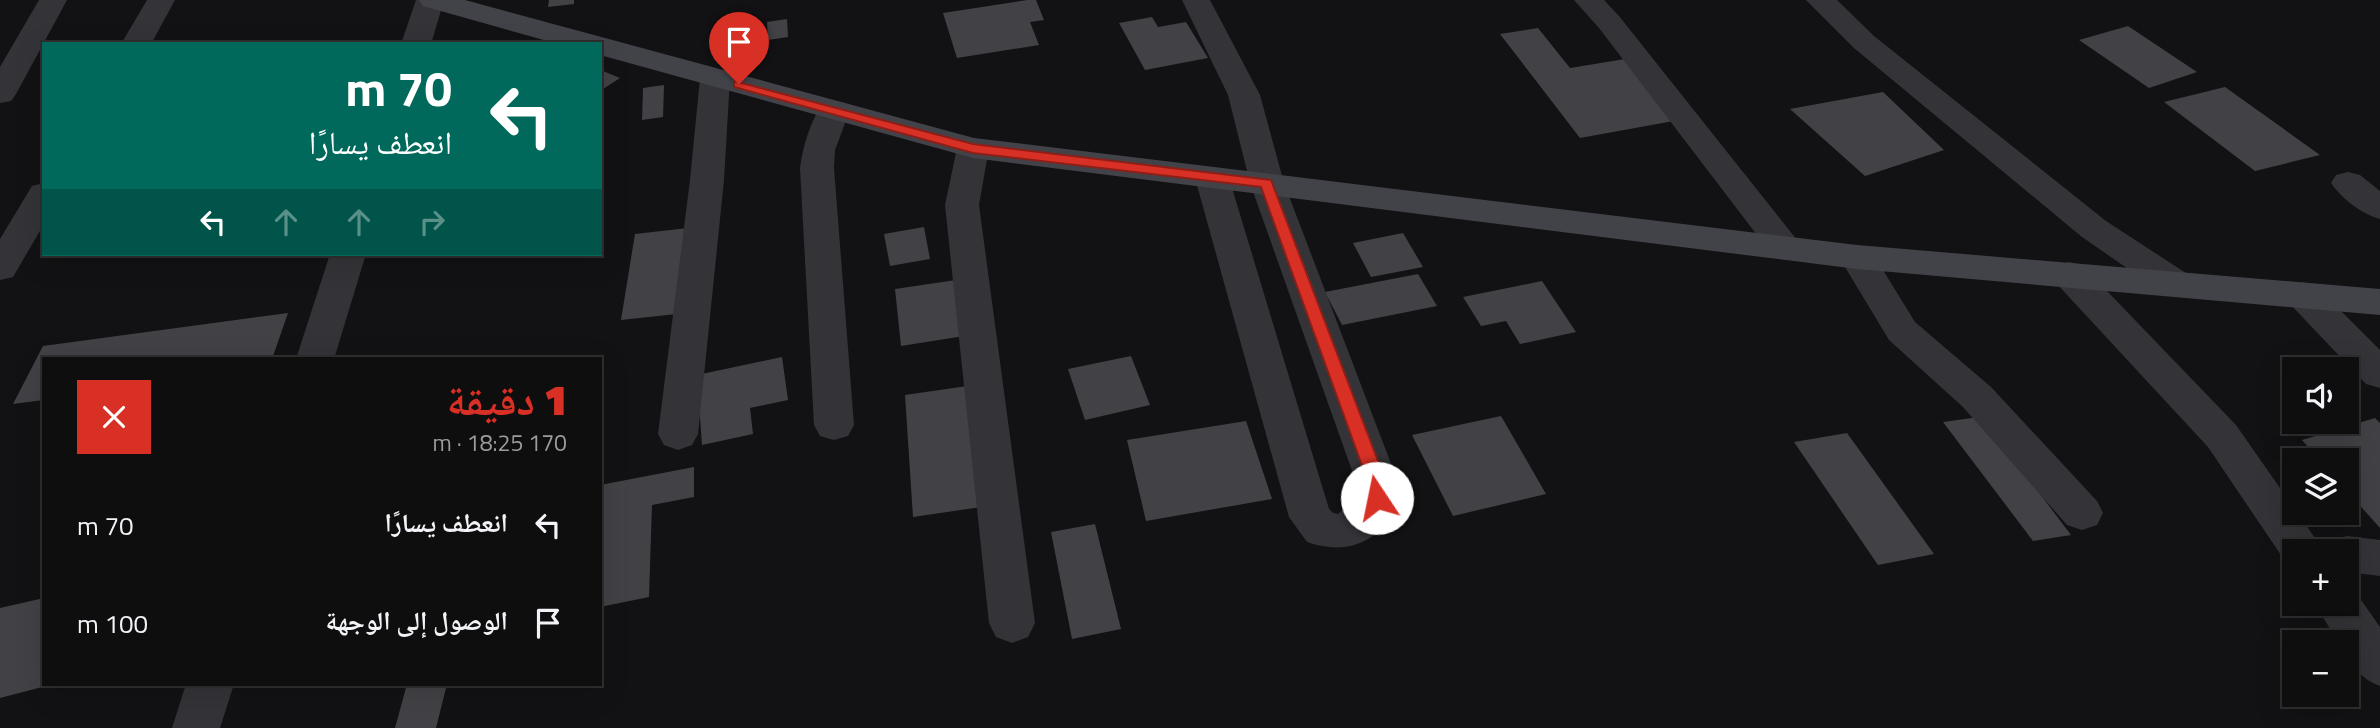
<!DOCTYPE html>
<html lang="ar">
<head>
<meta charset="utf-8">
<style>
	:root { --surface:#0e0e0f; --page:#1c1c1d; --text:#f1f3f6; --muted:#9b9c9e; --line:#2e2e2f; --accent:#d93025 }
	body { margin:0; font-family:"Titillium Web","Noto Naskh Arabic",sans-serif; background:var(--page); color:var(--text); direction:rtl; height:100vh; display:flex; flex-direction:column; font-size:26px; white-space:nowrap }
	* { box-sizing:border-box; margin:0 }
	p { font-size:23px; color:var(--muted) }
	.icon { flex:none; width:38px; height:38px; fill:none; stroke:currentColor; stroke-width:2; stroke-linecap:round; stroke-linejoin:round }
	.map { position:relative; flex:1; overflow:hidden; direction:ltr }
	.side { position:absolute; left:42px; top:357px; width:560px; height:329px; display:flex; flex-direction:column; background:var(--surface); border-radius:0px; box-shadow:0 7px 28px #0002,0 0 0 2px var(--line); direction:rtl }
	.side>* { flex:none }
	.guide { position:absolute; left:42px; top:42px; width:560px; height:214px; border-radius:0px; box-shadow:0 7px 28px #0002,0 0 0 2px var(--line); direction:rtl; background:#00695c; color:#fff; overflow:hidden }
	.controls { position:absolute; left:2282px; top:357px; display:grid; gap:14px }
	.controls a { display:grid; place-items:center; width:77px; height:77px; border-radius:0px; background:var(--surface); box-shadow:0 7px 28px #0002,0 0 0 2px var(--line); font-size:35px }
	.pin { position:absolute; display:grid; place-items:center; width:60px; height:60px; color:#fff; margin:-72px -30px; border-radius:50% 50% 50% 0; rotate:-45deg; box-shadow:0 0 7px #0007 }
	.pin .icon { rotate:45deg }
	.me { position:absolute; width:77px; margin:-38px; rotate:349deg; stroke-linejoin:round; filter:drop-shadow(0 0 5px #0008) }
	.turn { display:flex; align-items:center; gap:24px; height:147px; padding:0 35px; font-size:32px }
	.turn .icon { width:91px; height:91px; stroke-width:2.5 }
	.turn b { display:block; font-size:49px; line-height:60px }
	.lanes { display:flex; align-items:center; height:66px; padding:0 35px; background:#0003; justify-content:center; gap:35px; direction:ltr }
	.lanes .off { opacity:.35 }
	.round { display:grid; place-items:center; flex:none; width:74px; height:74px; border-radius:0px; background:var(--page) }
	.headline { display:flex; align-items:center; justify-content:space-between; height:119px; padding:0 35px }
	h1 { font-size:42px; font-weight:800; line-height:52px; color:var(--accent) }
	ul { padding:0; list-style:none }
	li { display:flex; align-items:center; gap:21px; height:98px; padding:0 35px }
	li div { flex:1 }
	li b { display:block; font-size:26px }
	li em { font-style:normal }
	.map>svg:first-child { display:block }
	.building { fill:#424246 }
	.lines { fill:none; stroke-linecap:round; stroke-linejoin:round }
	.street { fill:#343438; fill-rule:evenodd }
	.secondary { fill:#424348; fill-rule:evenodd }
	.route { fill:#d93025; stroke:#8d1f18; stroke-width:2 }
</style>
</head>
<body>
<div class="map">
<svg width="2380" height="728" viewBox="0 0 2380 728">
	<rect width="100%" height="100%" fill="#121214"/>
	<!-- building -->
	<g class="building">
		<path d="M549,0h25v4l-26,3z"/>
		<path d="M1027,0h9l8,20 -14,2 9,23 -82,13 -14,-45z"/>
		<path d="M1152,17l6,10 28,-5 22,36 -63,12 -26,-47z"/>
		<path d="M787,19l1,18 -20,3 -1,-18z"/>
		<path d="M2128,26l69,46 -48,16 -70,-48z"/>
		<path d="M1538,28l32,40 55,-9 54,61 -99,18 -80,-104z"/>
		<path d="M603,71l17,7 -20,13v-18z"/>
		<path d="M664,85l-1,32 -21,3 1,-32z"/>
		<path d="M2225,87l95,68 -65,16 -91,-69z"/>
		<path d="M1883,92l61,58 -79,26 -75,-67z"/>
		<path d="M697,227l-11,86 -65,7 14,-86z"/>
		<path d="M924,227l6,32 -40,7 -6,-32z"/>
		<path d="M1403,233l20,34 -52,10 -18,-34z"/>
		<path d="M1418,274l19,32 -95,19 -17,-33z"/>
		<path d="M956,280l8,56 -63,10 -6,-57z"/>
		<path d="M1542,281l34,51 -56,12 -14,-23 -25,5 -18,-29z"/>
		<path d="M288,313l-16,46h-228v41l-31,4 30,-58z"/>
		<path d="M1131,356l19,49 -65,15 -17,-51z"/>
		<path d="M782,357l6,43 -38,8 3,26 -51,11 -5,-70z"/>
		<path d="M974,385l14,121 -75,11 -8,-122z"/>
		<path d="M1501,416l45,78 -93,22 -41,-81z"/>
		<path d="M1979,417l52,65 40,53 -38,6 -90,-119z"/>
		<path d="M2375,418l5,5v105l-33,-37v-31h-27l-18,-20z"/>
		<path d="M1246,421l26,78 -126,22 -19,-81z"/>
		<path d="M1847,433l87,121 -56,11 -84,-123z"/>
		<path d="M694,467v30l-42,8 -3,92 -49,10v-122z"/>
		<path d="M1095,524l26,105 -49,10 -21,-107z"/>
		<path d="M44,598v86l6,1 -50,13v-90z"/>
		<path d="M407,684h40l-11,44h-41z"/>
	</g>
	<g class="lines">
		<!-- street -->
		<g class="street">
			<path d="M39,0h28l-51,94 -5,7 -11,2v-36z"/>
			<path d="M147,0h28l-24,44h-30z"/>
			<path d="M416,0h28l-13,44h-30z"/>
			<path d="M1182,0h28l50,95 24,88 114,299c-3,53 -43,77 -91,60l-18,-25 -94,-339 5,-7 12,-4 12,4 5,7 100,331 4,4 5,1 15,-14 3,-18 -106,-299 -22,-88z"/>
			<path d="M1574,0h30l15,16 178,224 6,8 -6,8 -12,4 -12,-4 -174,-228z"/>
			<path d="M1806,0h31l37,36 232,185 83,54 5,9 -5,9 -13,4 -13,-4 -81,-56 -228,-189z"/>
			<path d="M715,69l11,2 4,7 -6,102 -26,254 -6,11 -14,5 -14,-5 -6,-11 32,-254 10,-102 4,-7z"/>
			<path d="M834,101l11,2 5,7 -15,40 -1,18 20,257 -6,11 -14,4 -14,-4 -6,-11 -14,-257c3,-22 10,-46 23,-65z"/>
			<path d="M973,138l12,3 4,7 -10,57 56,418 -7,14 -16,6 -16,-6 -7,-14 -44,-418 12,-57 4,-7z"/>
			<path d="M2348,172l12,3 20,16v28c-18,-5 -38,-20 -49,-36l5,-8z"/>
			<path d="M44,183v41l-31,53 -13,3v-41l32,-53z"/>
			<path d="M1857,245l13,4 45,73 76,65 106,114 6,12 -6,12 -15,5 -15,-5 -104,-118 -74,-67 -50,-83 5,-8z"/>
			<path d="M330,254h36l-32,105h-38z"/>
			<path d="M2069,262l13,3 154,160 88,126h-30v15l-7,-2 -79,-117 -152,-164 -5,-9 5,-9z"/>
			<path d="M2303,282l13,4 64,64v38l-14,-4 -76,-80 -5,-9 5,-9z"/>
			<path d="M2347,536l33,4v36l-33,-4v-21h-20l5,-10z"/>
			<path d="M2347,588l7,2 26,37v59c-19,-7 -33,-22 -33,-44h-9l-23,-38h32z"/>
			<path d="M186,684h48l-14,44h-48z"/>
		</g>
		<!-- secondary -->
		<path class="secondary" d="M419,0h46l509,138 883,107 523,44v26l-523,-46 -884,-111 -373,-103v-11h-42l-135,-38z"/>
	</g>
	<!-- route -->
	<path class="route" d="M734,81l239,63 298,36 115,302 -3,21h-12l-3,-21 -107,-295 -288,-34 -239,-66z"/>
</svg>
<div class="controls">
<a><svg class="icon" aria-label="sound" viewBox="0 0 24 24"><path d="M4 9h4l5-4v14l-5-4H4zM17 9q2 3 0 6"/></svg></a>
<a><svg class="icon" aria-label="layers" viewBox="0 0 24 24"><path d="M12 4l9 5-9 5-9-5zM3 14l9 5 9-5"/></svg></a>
<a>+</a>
<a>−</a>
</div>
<div class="pin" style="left:739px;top:84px;background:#d93025"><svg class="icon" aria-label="arrive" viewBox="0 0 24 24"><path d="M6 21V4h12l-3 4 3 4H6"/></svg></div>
<svg class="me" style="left:1377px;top:498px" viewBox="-20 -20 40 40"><circle r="19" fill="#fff"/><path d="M0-13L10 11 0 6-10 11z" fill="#d93025"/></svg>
<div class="guide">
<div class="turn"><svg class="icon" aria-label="left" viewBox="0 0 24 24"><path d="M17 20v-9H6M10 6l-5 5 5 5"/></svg><div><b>70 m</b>انعطف يسارًا</div></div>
<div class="lanes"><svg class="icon" aria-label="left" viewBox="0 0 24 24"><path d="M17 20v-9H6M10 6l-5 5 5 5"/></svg><svg class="icon off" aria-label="ahead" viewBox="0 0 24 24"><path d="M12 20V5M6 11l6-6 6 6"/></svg><svg class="icon off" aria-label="ahead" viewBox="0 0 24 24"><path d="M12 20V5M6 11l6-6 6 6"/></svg><svg class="icon off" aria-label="right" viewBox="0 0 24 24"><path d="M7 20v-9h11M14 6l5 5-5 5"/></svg></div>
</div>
<section class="side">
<div class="headline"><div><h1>1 دقيقة</h1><p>170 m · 18:25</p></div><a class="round" style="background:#d93025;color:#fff"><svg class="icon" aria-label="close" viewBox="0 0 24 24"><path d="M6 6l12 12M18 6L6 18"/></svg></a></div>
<ul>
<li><svg class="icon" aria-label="left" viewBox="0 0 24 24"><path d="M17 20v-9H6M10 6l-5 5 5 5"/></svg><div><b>انعطف يسارًا</b></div><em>70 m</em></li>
<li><svg class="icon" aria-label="arrive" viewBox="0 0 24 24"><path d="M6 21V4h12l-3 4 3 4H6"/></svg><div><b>الوصول إلى الوجهة</b></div><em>100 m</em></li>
</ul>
</section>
</div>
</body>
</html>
